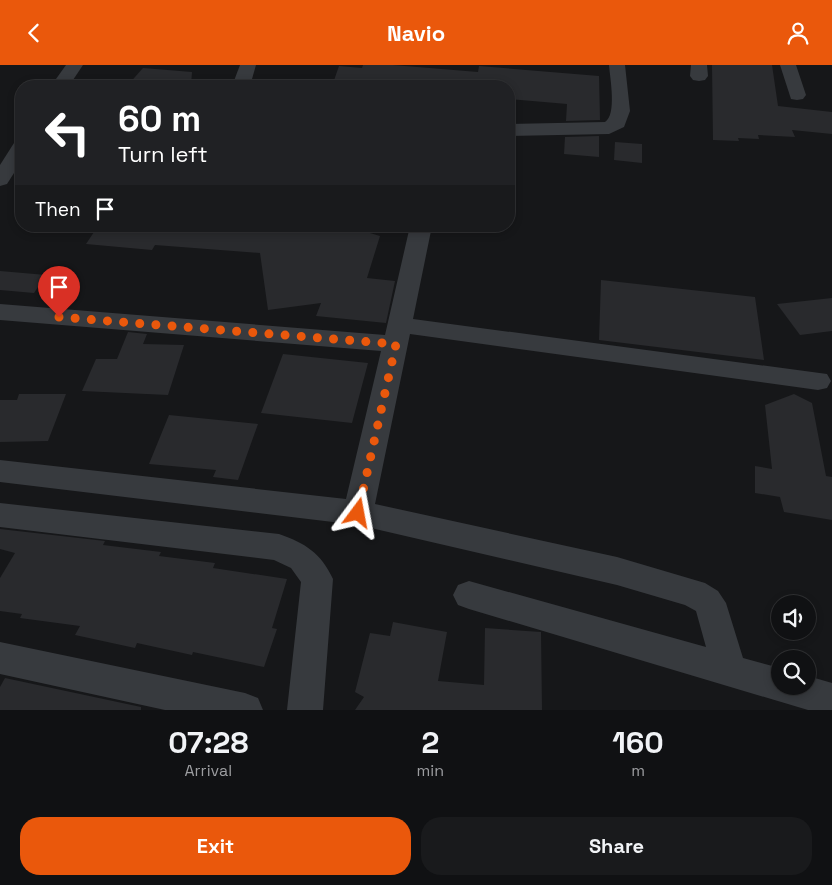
<!DOCTYPE html>
<html lang="en">
<head>
<meta charset="utf-8">
<style>
	:root { --surface:#101113; --page:#191a1c; --text:#f1f3f6; --muted:#9c9da0; --line:#303133; --accent:#ea580c }
	body { margin:0; font-family:"Space Grotesk",sans-serif; background:var(--page); color:var(--text); height:100vh; display:flex; flex-direction:column; font-size:19px; white-space:nowrap }
	* { box-sizing:border-box; margin:0 }
	p { font-size:16px; color:var(--muted) }
	.icon { flex:none; width:28px; height:28px; fill:none; stroke:currentColor; stroke-width:2; stroke-linecap:round; stroke-linejoin:round }
	.map { position:relative; height:645px; overflow:hidden }
	.drawer { display:flex; flex-direction:column; background:var(--surface); flex:1 }
	.drawer>* { flex:none }
	.hud { position:absolute; left:15px; top:15px; width:500px; height:152px; border-radius:20px; box-shadow:0 2px 8px #0003,0 0 0 1px var(--line); background:#202124; color:#fff; overflow:hidden }
	.controls { position:absolute; left:771px; top:530px; display:grid; gap:10px }
	.controls a { display:grid; place-items:center; width:45px; height:45px; border-radius:50%; background:var(--surface); box-shadow:0 2px 8px #0003,0 0 0 1px var(--line); font-size:25px }
	.pin { position:absolute; display:grid; place-items:center; width:42px; height:42px; color:#fff; margin:-51px -21px; border-radius:50% 50% 50% 0; rotate:-45deg; box-shadow:0 0 5px #0007 }
	.pin .icon { rotate:45deg }
	.me { position:absolute; width:55px; margin:-28px; rotate:13deg; stroke-linejoin:round; filter:drop-shadow(0 0 4px #0008) }
	.turn { display:flex; align-items:center; gap:18px; height:105px; padding:0 20px; font-size:22px }
	.turn .icon { width:65px; height:65px; stroke-width:2.5 }
	.turn b { display:block; font-size:35px; line-height:42px }
	.then { display:flex; align-items:center; height:48px; padding:0 20px; background:#0003; gap:10px; font-size:19px }
	.eta { display:flex; justify-content:space-evenly; align-items:center; height:85px; text-align:center }
	.eta b { font-size:30px; font-weight:800; line-height:35px }
	.action { display:flex; gap:10px; margin-top:auto; padding:10px 20px }
	.action a { flex:1; height:58px; border-radius:20px; background:var(--accent); color:#fff; font-size:20px; font-weight:800; line-height:58px; text-align:center }
	.action a+a { background:var(--page); color:var(--text) }
	header { display:flex; justify-content:space-between; align-items:center; height:65px; padding:0 20px; background:var(--accent); color:#fff; font-size:22px; font-weight:800 }
	.map>svg:first-child { display:block }
	.building { fill:#292a2d }
	.lines { fill:none; stroke-linecap:round; stroke-linejoin:round }
	.minor { fill:#373a3e; fill-rule:evenodd }
	.route { stroke:#ea580c; stroke-width:9; stroke-dasharray:0 16.2 }
</style>
</head>
<body>
<header><svg class="icon" aria-label="back" viewBox="0 0 24 24"><path d="M15 5l-7 7 7 7"/></svg>Navio<svg class="icon" aria-label="person" viewBox="0 0 24 24"><circle cx="12" cy="8" r="4"/><path d="M4 21q1-7 8-7t8 7"/></svg></header>
<div class="map">
<svg width="832" height="645" viewBox="0 0 832 645">
	<rect width="100%" height="100%" fill="#161719"/>
	<!-- building -->
	<g class="building">
		<path d="M363,0h30l85,7 1,-6 120,10 1,44 -34,1 1,-17 -58,-5v-13l-31,-2v2h-146l7,-20 23,2z"/>
		<path d="M712,0h60l6,41 54,6v22l-40,-4 3,7 -37,-2 1,4 -21,-1 1,3 -26,-1z"/>
		<path d="M143,3l49,4 -1,14h-64z"/>
		<path d="M599,71v21l-35,-3 1,-17z"/>
		<path d="M615,77l27,2v19l-28,-3z"/>
		<path d="M98,161l271,1 1,6 10,3 -13,42 28,3 -9,42 -70,-7 5,-13 -53,7 -8,-57 -105,-8 -3,5 -66,-6z"/>
		<path d="M0,206l46,4 -12,18 -34,-3z"/>
		<path d="M601,215l154,17 9,63 -165,-20z"/>
		<path d="M832,233v33l-32,4 -23,-31z"/>
		<path d="M128,267l19,2 -4,10 41,1 -16,50 -86,-4 14,-32h21z"/>
		<path d="M283,289l85,9 -16,60 -91,-10z"/>
		<path d="M19,329h47l-18,47 -48,1v-42h17z"/>
		<path d="M794,329l18,9 14,73 6,1v43l-48,-8 -4,-15 -25,-4v-27l17,3 -7,-64z"/>
		<path d="M169,350l89,9 -20,56 -25,-3 3,-7 -67,-6z"/>
		<path d="M0,464l105,12 -2,4 58,7 -2,4 56,7 -2,5 74,11 -15,49 5,1 -13,38 -71,-15 -1,3 -55,-12 -2,5 -60,-13 5,-9 -60,-8 2,-4 -22,-3v-33l15,-25 -15,-4z"/>
		<path d="M393,557l54,10 -9,49 46,4 1,-57 56,4 1,78h-187l9,-13 -9,-5 15,-59 20,3z"/>
		<path d="M5,613l136,29v3h-141v-23z"/>
	</g>
	<g class="lines">
		<!-- minor -->
		<g class="minor">
			<path d="M66,0h17l-14,21h-18z"/>
			<path d="M240,0h16l-6,21h-18z"/>
			<path d="M609,0h16l5,46 -6,16 -15,7 -100,2v-12l96,-2c12,-7 5,-44 4,-57z"/>
			<path d="M691,0h16l1,11 -3,4 -6,1 -6,-1 -3,-4z"/>
			<path d="M780,0h16l10,30 -3,4 -6,1 -6,-1z"/>
			<path d="M21,76v21l-14,22 -7,2v-21l14,-22z"/>
			<path d="M410,161h22l-19,93 414,55 4,7 -4,7 -9,2 -408,-56 -35,170 242,53 88,26 13,8 8,12 17,55 37,10v18h28v-10l24,7v27h-24l-339,-101 -11,-4 -5,-10 5,-10 11,-4 237,66 -10,-36 -11,-6 -68,-20 -259,-60 -358,-43v-22l346,39 35,-148 -381,-31v-16l385,31z"/>
			<path d="M0,438l279,31c26,9 42,19 54,45l-10,131h-36l14,-128 -10,-14 -17,-8 -274,-33z"/>
			<path d="M0,577l245,51 13,5 5,12h-98l-165,-36z"/>
		</g>
	</g>
	<g class="lines">
		<!-- route -->
		<path class="route" d="M59,252l337,27 -38,169"/>
	</g>
</svg>
<div class="controls">
<a><svg class="icon" aria-label="sound" viewBox="0 0 24 24"><path d="M4 9h4l5-4v14l-5-4H4zM17 9q2 3 0 6"/></svg></a>
<a><svg class="icon" aria-label="search" viewBox="0 0 24 24"><circle cx="10" cy="10" r="6"/><path d="M15 15l6 6"/></svg></a>
</div>
<div class="pin" style="left:59px;top:252px;background:#d93025"><svg class="icon" aria-label="arrive" viewBox="0 0 24 24"><path d="M6 21V4h12l-3 4 3 4H6"/></svg></div>
<svg class="me" style="left:358px;top:448px" viewBox="-20 -20 40 40"><path d="M0-17L14 15 0 8-14 15z" fill="#ea580c" stroke="#fff" stroke-width="4"/></svg>
<div class="hud">
<div class="turn"><svg class="icon" aria-label="left" viewBox="0 0 24 24"><path d="M17 20v-9H6M10 6l-5 5 5 5"/></svg><div><b>60 m</b>Turn left</div></div>
<div class="then">Then<svg class="icon" aria-label="arrive" viewBox="0 0 24 24"><path d="M6 21V4h12l-3 4 3 4H6"/></svg></div>
</div>
</div>
<section class="drawer">
<div class="eta">
<div><b>07:28</b><p>Arrival</p></div>
<div><b>2</b><p>min</p></div>
<div><b>160</b><p>m</p></div>
</div>
<div class="action"><a>Exit</a><a>Share</a></div>
</section>
</body>
</html>
